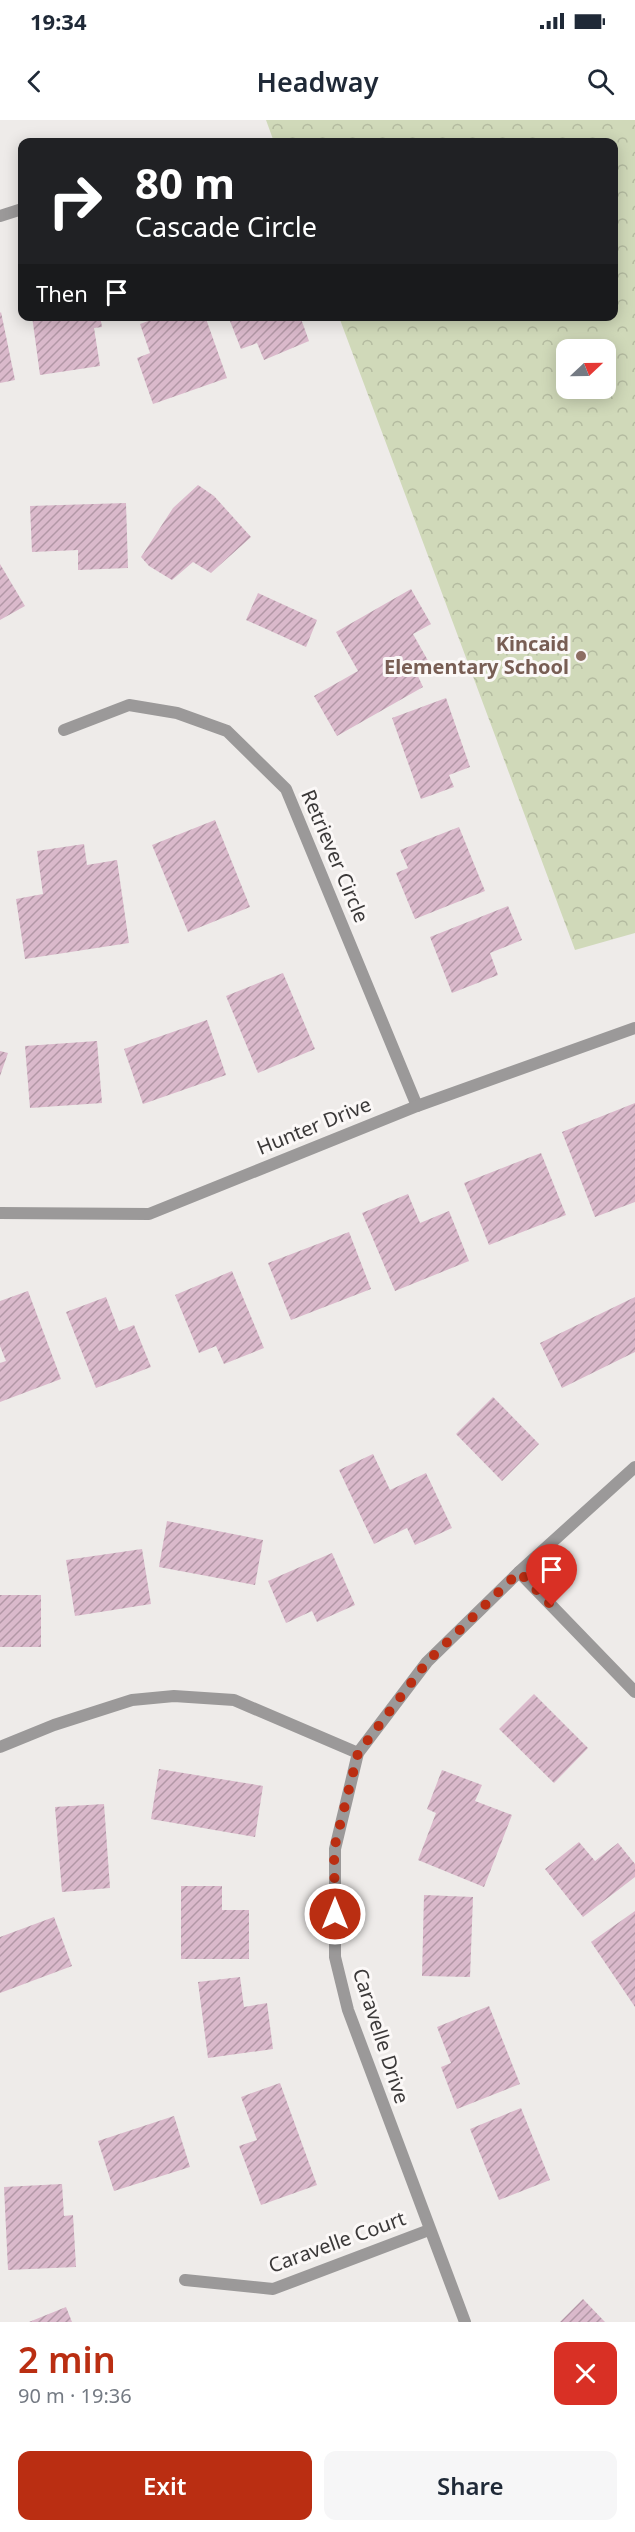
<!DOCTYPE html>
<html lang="en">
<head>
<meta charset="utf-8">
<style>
	:root { --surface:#fff; --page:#f6f6f7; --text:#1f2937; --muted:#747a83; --accent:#ba2e12 }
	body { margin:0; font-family:"Noto Sans",sans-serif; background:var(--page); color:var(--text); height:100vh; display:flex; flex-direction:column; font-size:22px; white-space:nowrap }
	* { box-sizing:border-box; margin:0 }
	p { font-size:20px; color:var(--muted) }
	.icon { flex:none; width:33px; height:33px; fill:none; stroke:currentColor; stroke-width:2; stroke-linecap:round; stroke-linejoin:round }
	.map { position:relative; height:2202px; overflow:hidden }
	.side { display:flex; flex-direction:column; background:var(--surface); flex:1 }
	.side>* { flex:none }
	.top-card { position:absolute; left:18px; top:18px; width:600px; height:183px; border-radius:12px; box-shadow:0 3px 15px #0003; background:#202124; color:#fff; overflow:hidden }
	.needle { width:39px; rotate:68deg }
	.controls { position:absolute; left:556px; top:219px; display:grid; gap:12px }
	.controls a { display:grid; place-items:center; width:60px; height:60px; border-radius:12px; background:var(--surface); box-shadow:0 3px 15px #0003; font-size:30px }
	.pin { position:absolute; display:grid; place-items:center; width:51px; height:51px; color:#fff; margin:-62px -26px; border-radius:50% 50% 50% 0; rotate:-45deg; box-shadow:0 0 6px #0007 }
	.pin .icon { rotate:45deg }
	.me { position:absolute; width:66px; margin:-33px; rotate:0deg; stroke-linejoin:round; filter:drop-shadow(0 0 4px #0008) }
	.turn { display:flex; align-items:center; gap:21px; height:126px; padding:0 18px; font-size:27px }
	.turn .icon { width:78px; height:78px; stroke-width:2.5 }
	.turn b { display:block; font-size:42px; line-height:51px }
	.then { display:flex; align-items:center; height:57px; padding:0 18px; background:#0003; gap:12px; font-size:22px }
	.round { display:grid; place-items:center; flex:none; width:63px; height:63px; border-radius:12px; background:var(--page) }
	.summary { display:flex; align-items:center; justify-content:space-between; height:102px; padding:0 18px }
	h1 { font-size:36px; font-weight:600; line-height:45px; color:var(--accent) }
	.primary-button { display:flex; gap:12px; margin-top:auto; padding:12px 18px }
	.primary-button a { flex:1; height:69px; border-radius:12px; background:var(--accent); color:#fff; font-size:24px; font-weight:600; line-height:69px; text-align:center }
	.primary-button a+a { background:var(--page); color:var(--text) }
	.status { display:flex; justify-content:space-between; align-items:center; height:42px; padding:0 30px; background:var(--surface); direction:ltr }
	.status svg { height:16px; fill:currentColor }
	header { display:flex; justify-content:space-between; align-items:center; height:78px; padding:0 18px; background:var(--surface); font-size:27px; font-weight:600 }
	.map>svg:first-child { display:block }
	.forest { fill:url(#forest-crowns); fill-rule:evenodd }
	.building { fill:url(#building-hatch) }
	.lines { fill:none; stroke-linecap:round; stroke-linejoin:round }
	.street { stroke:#9b9999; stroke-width:12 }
	.route { stroke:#ba2e12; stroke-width:10; stroke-dasharray:0 18 }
	.education-dot { fill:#8d6e63; stroke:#fbf8f7; stroke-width:2 }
	.labels { text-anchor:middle; stroke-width:6; stroke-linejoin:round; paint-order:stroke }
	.education-label { font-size:20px; font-weight:bold; fill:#785e54; stroke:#fbf8f7; text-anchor:end }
	.street-label { font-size:20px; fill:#3b3939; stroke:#fbf8f7 }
</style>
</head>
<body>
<div class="status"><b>19:34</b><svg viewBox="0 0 49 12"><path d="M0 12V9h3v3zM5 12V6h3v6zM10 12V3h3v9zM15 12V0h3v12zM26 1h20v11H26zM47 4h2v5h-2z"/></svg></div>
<header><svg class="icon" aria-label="back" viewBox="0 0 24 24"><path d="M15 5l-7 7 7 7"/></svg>Headway<svg class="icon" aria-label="search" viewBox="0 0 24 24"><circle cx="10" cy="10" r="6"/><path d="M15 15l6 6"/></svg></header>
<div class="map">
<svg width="635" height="2202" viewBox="0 0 635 2202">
	<defs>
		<pattern id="forest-crowns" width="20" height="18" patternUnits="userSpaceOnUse" patternTransform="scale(1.5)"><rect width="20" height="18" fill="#d0d9b9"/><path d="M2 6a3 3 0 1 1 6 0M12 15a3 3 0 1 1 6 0" fill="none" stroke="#b4bba0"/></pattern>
		<pattern id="building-hatch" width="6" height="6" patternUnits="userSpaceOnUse" patternTransform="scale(1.5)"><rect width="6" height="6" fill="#dab9cb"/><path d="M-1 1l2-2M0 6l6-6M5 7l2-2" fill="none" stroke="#b297a6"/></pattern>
	</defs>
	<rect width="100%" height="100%" fill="#eeebe9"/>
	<!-- forest -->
	<path class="forest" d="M266,0h369v813l-60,17 -236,-633 275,-1v-174h-340zM567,230h39v38h-39z"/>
	<!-- building -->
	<g class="building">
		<path d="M1,192l14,68 -15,3v-70z"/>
		<path d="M32,196h68l2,11 -8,1 6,38 -60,9z"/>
		<path d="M162,196h43l22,62 -74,26 -16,-46 13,-5 -10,-29z"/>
		<path d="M228,196h72l9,25 -45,19 -7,-17 -16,6z"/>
		<path d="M198,365l16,11 37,41 -40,36 -18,-11 -21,18 -23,-14 -8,-9 32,-49z"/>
		<path d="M126,383l2,65 -50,2v-20l-46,2 -2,-46z"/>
		<path d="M0,444l25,42 -25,14z"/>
		<path d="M411,469l20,35 -18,10 18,32 -14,8 6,13 -86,49 -23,-40 44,-25 -22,-39z"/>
		<path d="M258,473l59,27 -11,27 -60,-27z"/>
		<path d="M446,578l24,69 -21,8 5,12 -33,12 -29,-81z"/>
		<path d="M215,700l35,87 -62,25 -36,-87z"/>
		<path d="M459,707l26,64 -70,28 -19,-46 12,-5 -8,-18z"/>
		<path d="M84,724l3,21 30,-5 12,83 -104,16 -9,-60 27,-5 -6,-43z"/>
		<path d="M508,786l14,34 -32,13 8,22 -46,18 -22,-56z"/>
		<path d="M283,853l32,76 -57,24 -32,-77z"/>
		<path d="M207,900l19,55 -83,29 -19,-55z"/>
		<path d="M97,921l5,62 -72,5 -5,-62z"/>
		<path d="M0,931l8,2 -8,23z"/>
		<path d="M635,983v99l-40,15 -33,-85z"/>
		<path d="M541,1033l25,62 -77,30 -25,-62z"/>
		<path d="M408,1074l12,29 29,-12 20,50 -74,30 -33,-78z"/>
		<path d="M349,1112l22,57 -80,31 -23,-57z"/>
		<path d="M232,1151l32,77 -40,16 -8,-18 -17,7 -24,-58z"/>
		<path d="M28,1171l33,88 -61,23v-39l6,-2 -6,-15v-45z"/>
		<path d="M106,1177l13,34 15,-6 17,42 -55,21 -30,-76z"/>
		<path d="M635,1177v55l-73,36 -22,-45z"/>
		<path d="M493,1277l46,47 -37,37 -46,-47z"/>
		<path d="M373,1334l17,36 36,-17 26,55 -37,17 -8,-17 -33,16 -35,-74z"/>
		<path d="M167,1401l96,19 -8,45 -96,-18z"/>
		<path d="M142,1429l9,55 -76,12 -9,-56z"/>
		<path d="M332,1433l23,52 -38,17 -5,-11 -26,12 -18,-42z"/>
		<rect x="0" y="1475" width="41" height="52"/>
		<path d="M534,1574l54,54 -34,35 -55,-54z"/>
		<path d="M159,1649l104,17 -8,51 -104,-18z"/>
		<path d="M442,1650l40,15 -7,16 37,14 -28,72 -66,-27 18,-47 -9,-4z"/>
		<path d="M104,1684l6,84 -48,4 -7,-85z"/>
		<path d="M579,1722l16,19 23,-18 17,21v13l-52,40 -38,-48z"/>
		<path d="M181,1766h41v24h27v49h-68z"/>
		<path d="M424,1775l49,2 -3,80 -48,-1z"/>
		<path d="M635,1791v96l-44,-65z"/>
		<path d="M54,1797l18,49 -72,27v-56z"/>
		<path d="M240,1857l4,30 23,-4 6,46 -65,9 -10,-76z"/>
		<path d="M489,1886l31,78 -63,25 -16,-42 10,-4 -14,-36z"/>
		<path d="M280,1963l37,102 -56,20 -22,-59 18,-6 -16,-43z"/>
		<path d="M521,1988l29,72 -51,20 -29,-71z"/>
		<path d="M174,1996l16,51 -76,24 -16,-50z"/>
		<path d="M62,2064l2,32 9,-1 3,52 -68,3 -4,-83z"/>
		<path d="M583,2179l22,23h-45z"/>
		<path d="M66,2187l6,15h-43z"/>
	</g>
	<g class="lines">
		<!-- street -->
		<g class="street">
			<path d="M0,96l22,-7"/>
			<path d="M64,610l65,-25 48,8 50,18 59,58 131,317"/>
			<path d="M0,1093l149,1 268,-108 218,-78"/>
			<path d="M519,1452l116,120"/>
			<path d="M0,1627l54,-22 78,-25 42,-4 60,4 124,53"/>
			<path d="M185,2160l88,9 156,-59"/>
			<path d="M465,2202l-117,-312 -13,-53v-108l23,-96 69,-91 92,-90 116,-105"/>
		</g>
	</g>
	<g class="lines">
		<!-- route -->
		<path class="route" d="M335,1794l-1,-65 24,-96 69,-91 92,-90 33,34"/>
	</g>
	<!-- markers -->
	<circle class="education-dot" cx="581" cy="536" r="6"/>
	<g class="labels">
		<!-- education labels -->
		<g class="education-label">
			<text x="569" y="531">Kincaid<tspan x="569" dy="23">Elementary School</tspan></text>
		</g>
		<!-- street labels -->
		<g class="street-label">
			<text transform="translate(335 736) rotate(67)" y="7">Retriever Circle</text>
			<text transform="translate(314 1006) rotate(-22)" y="7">Hunter Drive</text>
			<text transform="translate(381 1916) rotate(72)" y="7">Caravelle Drive</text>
			<text transform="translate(337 2122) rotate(-20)" y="7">Caravelle Court</text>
		</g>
	</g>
</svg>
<div class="controls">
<a><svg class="needle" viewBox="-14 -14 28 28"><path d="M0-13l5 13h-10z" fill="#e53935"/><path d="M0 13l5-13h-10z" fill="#747a83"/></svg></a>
</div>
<div class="pin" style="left:552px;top:1486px;background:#d93025"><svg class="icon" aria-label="arrive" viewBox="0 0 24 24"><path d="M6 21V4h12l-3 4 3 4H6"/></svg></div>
<svg class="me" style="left:335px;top:1794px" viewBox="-20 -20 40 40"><circle r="17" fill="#ba2e12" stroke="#fff" stroke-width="3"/><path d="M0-11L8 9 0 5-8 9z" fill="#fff"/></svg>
<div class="top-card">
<div class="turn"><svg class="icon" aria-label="right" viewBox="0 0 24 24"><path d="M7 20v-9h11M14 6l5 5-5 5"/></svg><div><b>80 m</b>Cascade Circle</div></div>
<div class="then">Then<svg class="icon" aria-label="arrive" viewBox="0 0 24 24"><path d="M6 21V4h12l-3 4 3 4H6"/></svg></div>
</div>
</div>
<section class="side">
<div class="summary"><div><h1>2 min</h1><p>90 m · 19:36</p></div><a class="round" style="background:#d93025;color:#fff"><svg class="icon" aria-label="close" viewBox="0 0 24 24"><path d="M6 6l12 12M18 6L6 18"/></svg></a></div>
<div class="primary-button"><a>Exit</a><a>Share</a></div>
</section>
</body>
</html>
